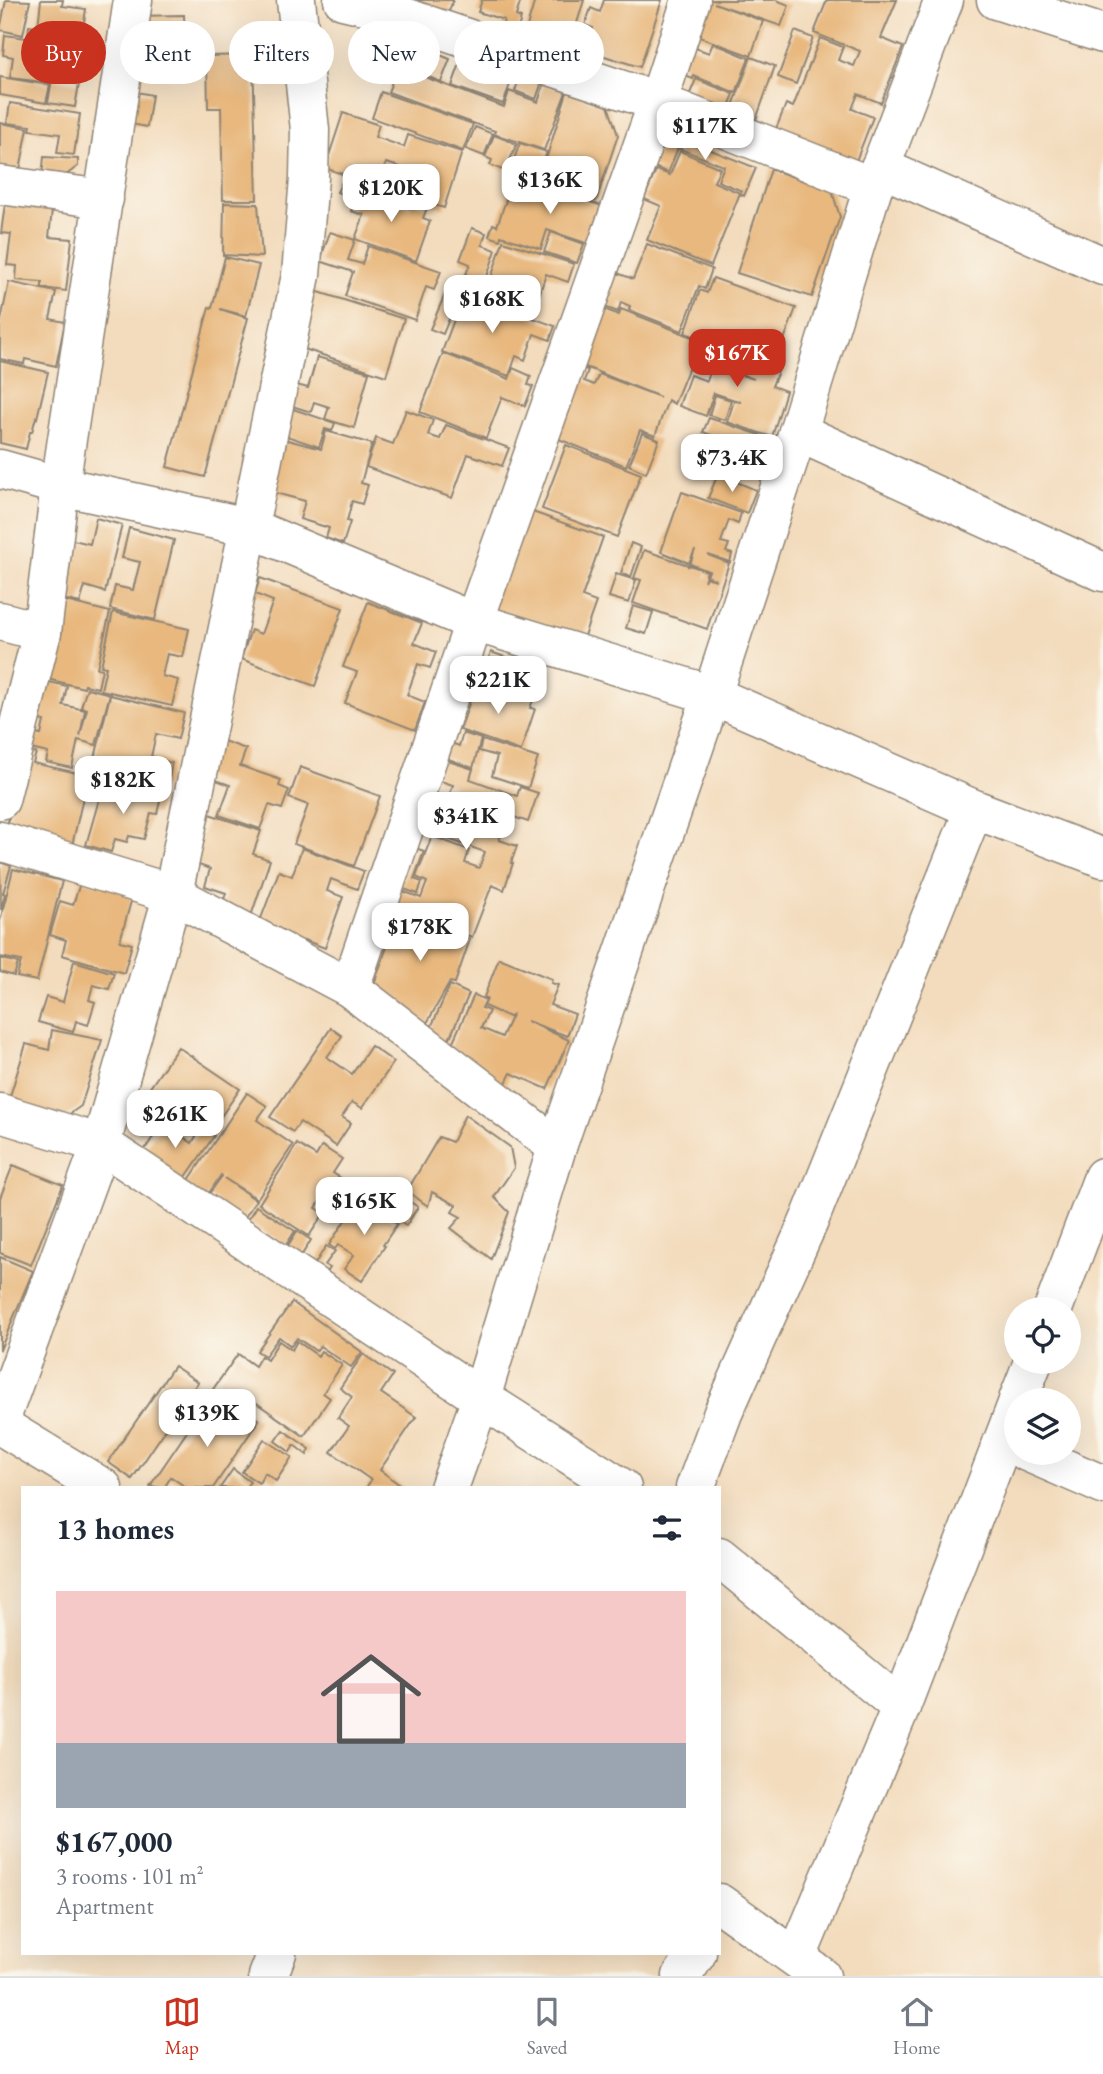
<!DOCTYPE html>
<html lang="en">
<head>
<meta charset="utf-8">
<style>
  :root { --surface:#fff; --page:#f2f2f3; --text:#1f2937; --muted:#747a83; --line:#e0e1e3; --accent:#c8321e }
  body { margin:0; font-family:"EB Garamond",serif; background:var(--page); color:var(--text); height:100vh; display:flex; flex-direction:column; font-size:26px; white-space:nowrap }
  * { box-sizing:border-box; margin:0 }
  p { font-size:23px; color:var(--muted) }
  .icon { flex:none; width:38px; height:38px; fill:none; stroke:currentColor; stroke-width:2; stroke-linecap:round; stroke-linejoin:round }
  .map { position:relative; flex:1; overflow:hidden }
  .panel { position:absolute; left:21px; top:1486px; width:700px; height:469px; display:flex; flex-direction:column; background:var(--surface); border-radius:0px; box-shadow:0 7px 28px #0002 }
  .panel>* { flex:none }
  .guide { position:absolute; left:21px; top:21px; width:700px; height:63px; display:flex; gap:14px }
  .controls { position:absolute; left:1004px; top:1297px; display:grid; gap:14px }
  .controls a { display:grid; place-items:center; width:77px; height:77px; border-radius:50%; background:var(--surface); box-shadow:0 7px 28px #0002; font-size:35px }
  .price { position:absolute; translate:-50% -60px; padding:0 16px; border-radius:14px; background:#fff; color:#222; font-size:23px; line-height:46px; filter:drop-shadow(0 2px 4px #0008) }
  .price::after { content:''; position:absolute; left:50%; top:42px; width:21px; height:16px; margin-left:-10px; background:inherit; clip-path:polygon(0 0,100% 0,50% 100%) }
  .price.current { background:var(--accent); color:#fff }
  ul { padding:0; list-style:none }
  li { display:grid; align-content:center; gap:14px; height:371px; padding:0 35px }
  li span { display:grid; place-items:center; height:217px; border-radius:0px; color:#555 }
  li>.icon { margin-inline-start:auto }
  span .icon { width:126px; height:126px; fill:#fffc; stroke-width:1 }
  li b { font-size:30px }
  h2 { display:flex; justify-content:space-between; align-items:center; height:84px; padding:0 35px; font-size:30px }
  .chip { padding:0 24px; border-radius:32px; background:var(--surface); box-shadow:0 7px 28px #0002; font-size:24px; line-height:63px }
  .chip.current { background:var(--accent); color:#fff }
  .tabs { display:flex; justify-content:space-around; align-items:center; height:98px; border-top:2px solid var(--line); background:var(--surface); font-size:19px; color:var(--muted) }
  .tabs a { display:grid; justify-items:center; gap:4px }
  .tabs .current { color:var(--accent) }
  .map>svg:first-child { display:block }
  .building { fill:#e8b87e }
  .lines { fill:none; stroke-linecap:round; stroke-linejoin:round }
  .street-casing { stroke:#8f8474; stroke-width:41 }
  .secondary-casing { stroke:#8f8474; stroke-width:41 }
  .street { stroke:#fff; stroke-width:38 }
  .secondary { stroke:#fff; stroke-width:38 }
</style>
</head>
<body>
<div class="map">
<svg width="1103" height="1976" viewBox="0 0 1103 1976">
  <rect width="100%" height="100%" fill="#fbf7ec"/>
  <filter id="ink" filterUnits="userSpaceOnUse"><feTurbulence type="fractalNoise" baseFrequency=".0143" numOctaves="2"/><feDisplacementMap in="SourceGraphic" scale="14" xChannelSelector="R" yChannelSelector="G"/><feConvolveMatrix kernelMatrix="1 2 1 2 8 2 1 2 1" color-interpolation-filters="sRGB"/></filter>
  <filter id="wash" filterUnits="userSpaceOnUse"><feTurbulence type="fractalNoise" baseFrequency=".00686" numOctaves="4" result="noise"/><feDisplacementMap in="SourceGraphic" scale="28" xChannelSelector="R" yChannelSelector="G"/><feGaussianBlur stdDeviation="1.57" result="paint"/><feColorMatrix in="noise" values="0 0 0 0 0 0 0 0 0 0 0 0 0 0 0 0 0 1.4 0 .05"/><feComposite in="paint" operator="in"/></filter>
  <g filter="url(#wash)">
    <rect width="100%" height="100%" fill="#f3dcbd"/>
    <g id="blocks">
      <g class="building">
        <path d="M6,0L30,1L23,35L0,30Z"/>
        <path d="M41,0H63L62,6L86,9L81,43L28,35L29,26L38,27Z"/>
        <path d="M412,0H453L447,17Z"/>
        <path d="M482,0H521L516,16L521,18L515,39L500,34L504,20L478,12Z"/>
        <path d="M535,0H584L568,53L523,40Z"/>
        <path d="M604,0H662L640,67L585,50L593,28L585,25L591,8L600,12Z"/>
        <path d="M695,0H776L789,5L781,26L714,3L763,21L751,56L694,35Z"/>
        <path d="M827,0H897L881,38L903,47L881,103L858,94L852,109L873,117L854,166L774,134L786,104L793,107L820,38L843,47L838,60L854,66L860,51L814,33Z"/>
        <path d="M184,15L185,47L140,49L138,16Z"/>
        <path d="M795,31L813,38L796,84L778,77Z"/>
        <path d="M5,35L83,46L80,71L59,67L57,79L51,78V83L10,78L13,57L3,55Z"/>
        <path d="M406,41L450,59L441,82L397,64Z"/>
        <path d="M682,43L709,53L713,43L749,58L736,93L694,76L693,79L685,76Z"/>
        <path d="M253,55L257,200H223L221,108H208L207,56Z"/>
        <path d="M751,57L775,66L752,131L727,122Z"/>
        <path d="M462,58L513,76L503,104L452,86Z"/>
        <path d="M398,67L504,107L509,91L538,102L544,84L566,92L544,150L494,134L495,131L388,92Z"/>
        <path d="M521,74L542,82L536,99L515,91Z"/>
        <path d="M0,77L50,85L46,103L0,95Z"/>
        <path d="M52,79L79,84L75,107L48,103Z"/>
        <path d="M696,79L734,94L727,111L689,96Z"/>
        <path d="M137,92L152,95L147,127L131,124Z"/>
        <path d="M381,92L473,124L463,151L372,118Z"/>
        <path d="M567,92L608,106L618,135L596,201L539,182Z"/>
        <path d="M10,103L80,114L74,155L57,153L60,134L30,130L31,126L7,123Z"/>
        <path d="M343,113L379,125L375,137L404,147L408,135L462,152L444,208L392,192L400,167L386,163L378,186L325,168Z"/>
        <path d="M0,123L28,128L19,175L0,172Z"/>
        <path d="M475,127L493,134L484,156L466,149Z"/>
        <path d="M666,132L756,168L744,196L740,194L742,191L718,181L724,166L678,148L668,173L652,166Z"/>
        <path d="M494,135L517,144L505,171L490,165L492,160L485,157Z"/>
        <path d="M520,143L547,152L536,182L509,173Z"/>
        <path d="M680,151L720,168L714,182L740,193L711,266L647,240L661,206L644,199L656,170L670,175Z"/>
        <path d="M44,157L78,159V166L61,179L42,176Z"/>
        <path d="M771,169L832,191L840,217L812,297L737,273Z"/>
        <path d="M345,176L358,182L351,198L337,192Z"/>
        <path d="M514,177L614,210L601,248L547,230L541,249L501,236L500,240L489,236L493,224L497,226Z"/>
        <path d="M379,187L390,192L387,200L410,208L412,202L427,208L423,218L430,221L416,261L355,239L364,215L351,211L359,190L376,196Z"/>
        <path d="M224,203L258,204L262,257L223,255Z"/>
        <path d="M5,204L52,210L49,237L72,239L66,291L42,288V282L16,280L17,266L7,265L11,234L1,233Z"/>
        <path d="M472,228L486,233L482,245L496,250L482,291L462,284L470,264L460,260Z"/>
        <path d="M330,232L355,240L348,260L362,264L368,246L441,271L434,290L426,287L415,320L345,296L353,272L320,261Z"/>
        <path d="M551,232L584,244L577,263L544,252Z"/>
        <path d="M503,241L574,264L568,282L546,274L535,308L532,307L530,312L485,297Z"/>
        <path d="M647,244L712,269L705,289L699,286L682,331L629,310L630,306L621,302L618,312L599,305L612,271L633,279Z"/>
        <path d="M225,257L259,265L246,316L220,309L248,318L205,477L167,467L209,307L212,308Z"/>
        <path d="M713,278L796,308L774,366L702,339L703,333L701,339L685,333L700,290L707,293Z"/>
        <path d="M9,282L56,292L50,319L65,322L56,366L25,359L24,364L0,359V325Z"/>
        <path d="M448,287L460,292L443,334L430,329Z"/>
        <path d="M309,289L404,319L386,376L292,345Z"/>
        <path d="M464,293L555,326L550,340L534,334L525,360L516,356L509,376L442,352Z"/>
        <path d="M596,306L619,315L621,309L700,340L674,404L668,400L655,436L640,430L626,466L551,436L569,363L588,370L584,381L594,385L599,374L660,397L573,362Z"/>
        <path d="M701,340L779,369L772,386L786,391L772,437L727,422L734,401L741,402L714,393L706,416L679,406L690,375L707,381L712,366L754,379L695,358Z"/>
        <path d="M443,353L509,379L513,368L531,376L528,385L533,386L525,406L502,397L486,438L420,412Z"/>
        <path d="M317,357L369,372L354,428L325,419L329,407L314,402L311,412L283,403L289,383L308,388Z"/>
        <path d="M0,361L48,372L37,418L36,417L32,432H30L26,449L0,443Z"/>
        <path d="M715,395L731,400L725,420L709,415Z"/>
        <path d="M290,408L335,423L332,431L325,429L319,447L281,434Z"/>
        <path d="M406,410L433,420L428,435L440,439L446,425L509,448L502,466L468,454L452,498L366,467L376,438L393,444Z"/>
        <path d="M709,418L760,435L751,462L733,456L735,451L725,447L728,441L703,432Z"/>
        <path d="M326,431L372,444L361,483L368,485L362,504L352,501L347,521L350,522L343,544L326,538L329,528L300,519L305,501L268,491L284,439L321,449Z"/>
        <path d="M642,433L659,440L646,473L629,465Z"/>
        <path d="M707,435L725,441L723,449L733,452L724,476L696,465Z"/>
        <path d="M566,445L641,474L617,537L542,509Z"/>
        <path d="M718,474L756,490L747,513L708,498Z"/>
        <path d="M682,492L741,513L738,524L729,520L721,542L729,544L726,552L732,554L730,562L708,555L729,563L707,629L633,603L641,580L634,578L644,550L688,565V567L689,565L707,571L704,581L706,577L716,580L707,576L709,571L690,564L695,550L689,563L661,552Z"/>
        <path d="M524,509L603,537L582,597L596,602L581,644L487,611Z"/>
        <path d="M96,518L122,525L105,592L85,586L80,603L51,596L65,538L90,544Z"/>
        <path d="M129,528L174,540L155,620L110,609L115,586L133,590L140,562L122,558Z"/>
        <path d="M631,543L641,547L631,577L621,573Z"/>
        <path d="M616,574L636,580L629,603L609,597Z"/>
        <path d="M260,578L343,608L315,686L241,659L251,630L261,634L273,601L255,594Z"/>
        <path d="M53,598L110,612L97,668L102,669L98,688L85,685L84,688L35,676Z"/>
        <path d="M368,602L422,623L414,643L436,652L430,668L418,664L407,695L425,702L415,730L345,703L357,672L343,667Z"/>
        <path d="M633,606L653,612L646,634L626,628Z"/>
        <path d="M113,612L189,629L183,657L167,654L162,676L178,680L172,706L101,690L106,667L101,666Z"/>
        <path d="M491,652L542,670L533,697L482,678Z"/>
        <path d="M35,679L67,686L63,705L85,710L80,736L87,709L81,707L87,688L110,694L96,745L78,740L72,768L46,762L48,753L22,747L25,732L41,735L44,721L27,717Z"/>
        <path d="M477,681L533,700L530,708L535,709L521,751L460,730Z"/>
        <path d="M110,695L184,713L178,739L156,734L151,757L172,763L167,788L92,771Z"/>
        <path d="M463,733L481,739L473,768L432,753L438,738L459,746Z"/>
        <path d="M215,738L246,749L240,766L281,780L279,786L289,790L282,809L269,805L260,829L219,815L230,785L202,775Z"/>
        <path d="M482,740L538,758L528,788L492,776L497,756L479,751Z"/>
        <path d="M24,751L36,753L33,763L95,777L91,794L84,793L71,850L5,835Z"/>
        <path d="M442,759L473,769L470,779L517,796L520,787L538,793L528,822L508,815L499,840L517,846L511,863H513L504,890L492,885L472,937L387,906L394,888L421,898L427,882L416,877L432,836L469,850L465,863L479,868L485,852L442,837L447,823L440,821L453,785L435,779Z"/>
        <path d="M300,767L380,796L354,866L294,844L308,805L289,798Z"/>
        <path d="M124,781L162,792L157,814L151,813L144,839L129,836L127,842L115,839L111,852L86,845L100,796L118,801Z"/>
        <path d="M209,814L261,831L253,854L270,860L250,919L221,909L226,893L205,886L210,869L193,863Z"/>
        <path d="M302,848L364,871L357,889L331,879L327,891L343,897L325,948L304,940V942L257,929L279,871L292,876Z"/>
        <path d="M415,848L424,851L414,879L422,882L418,894L401,888Z"/>
        <path d="M0,862L11,866L3,893L5,894L1,910Z"/>
        <path d="M13,869L62,881L37,981L17,977L21,961L0,957V921Z"/>
        <path d="M81,880L133,894L120,941L132,944L124,973L62,955L66,940L50,935L60,901L73,905Z"/>
        <path d="M391,909L470,939L455,983L450,982L427,1023L374,984L394,927L381,923Z"/>
        <path d="M0,958L18,963L14,976L0,972Z"/>
        <path d="M499,958L552,979L551,983L558,985L550,1005L575,1014L567,1036L527,1021L569,1040L547,1089L511,1073L505,1085L445,1059L474,995L486,1000L482,1008L489,1011L481,1028L502,1037L512,1015L509,1017L484,1006L487,999L484,997Z"/>
        <path d="M74,961L114,973L109,989L93,985L89,1000L95,1002L88,1025L76,1021L73,1032L38,1022L46,997L63,1002Z"/>
        <path d="M450,985L469,994L444,1051L424,1043Z"/>
        <path d="M331,1028L342,1036L327,1057L352,1074L371,1046L394,1062L362,1108L352,1102L342,1117L351,1123L336,1146L300,1122L293,1132L270,1117Z"/>
        <path d="M52,1030L102,1040L81,1106L57,1123L7,1106L26,1044L49,1050Z"/>
        <path d="M178,1047L240,1089L210,1132L201,1126L199,1129L147,1092Z"/>
        <path d="M247,1093L267,1106L257,1120L293,1145L257,1199L224,1178L256,1200L243,1220L208,1195L222,1176L221,1175L205,1199L185,1186Z"/>
        <path d="M168,1114L182,1123L175,1131L192,1143L201,1128L214,1136L181,1184L140,1157Z"/>
        <path d="M465,1115L510,1147L514,1168L494,1197L509,1212L491,1259L451,1228L461,1217L452,1212L456,1205L432,1192L428,1206L407,1191L439,1137L452,1142Z"/>
        <path d="M297,1144L316,1156L322,1146L342,1159L333,1173L348,1183L337,1201L325,1193L316,1208L324,1213L309,1236L259,1204Z"/>
        <path d="M13,1165L63,1185L31,1265L0,1253V1198Z"/>
        <path d="M378,1182L397,1192L392,1202L373,1192Z"/>
        <path d="M400,1195L418,1207L406,1226L395,1219L399,1213L391,1208Z"/>
        <path d="M361,1196L381,1209L379,1212L397,1224L383,1245L385,1246L362,1281L344,1269L354,1255L338,1245L335,1249L329,1245Z"/>
        <path d="M256,1206L295,1231L286,1245L247,1221Z"/>
        <path d="M297,1231L311,1240L298,1261L284,1252Z"/>
        <path d="M326,1246L335,1251L325,1265L330,1268L323,1278L311,1270Z"/>
        <path d="M0,1257L33,1271L0,1350Z"/>
        <path d="M292,1302L362,1352L351,1367L320,1346L316,1351L297,1338L291,1346L279,1337L265,1356L257,1351Z"/>
        <path d="M279,1341L292,1350L297,1341L318,1356L321,1351L342,1365L323,1393L330,1398L304,1436L245,1395L235,1408L211,1392L238,1354L255,1366L261,1356L267,1360Z"/>
        <path d="M363,1354L393,1375L381,1393L416,1417L380,1470L404,1488H366L371,1480L331,1452L349,1426L338,1418L352,1397L340,1388Z"/>
        <path d="M174,1366L198,1382L132,1479L108,1462Z"/>
        <path d="M219,1403L235,1414L240,1407L259,1420L213,1488H187L171,1477L164,1488L150,1486L201,1411L210,1416Z"/>
        <path d="M283,1430L310,1449L307,1455L294,1445L290,1452L275,1441Z"/>
        <path d="M264,1439L292,1457L276,1481L265,1473L259,1483L242,1472Z"/>
        <path d="M233,1469L250,1482L245,1488H220Z"/>
      </g>
    </g>
  </g>
  <g filter="url(#ink)">
    <use href="#blocks" fill-opacity="0" stroke="#8f8474" stroke-width="2"/>
    <g class="lines">
      <g class="street-casing">
        <g id="street">
          <path d="M343,0L377,8L658,102L873,187"/>
          <path d="M996,0L1103,34"/>
          <path d="M880,167L1103,266"/>
          <path d="M0,185L104,199"/>
          <path d="M798,432L1103,572"/>
          <path d="M0,469L60,486L248,527L474,622L712,695L974,809L1103,858"/>
          <path d="M0,621L42,632"/>
          <path d="M0,800L42,632L60,486L133,0"/>
          <path d="M0,841L173,894L350,988L557,1147"/>
          <path d="M350,988L474,622L658,102L691,0"/>
          <path d="M0,1113L101,1144L481,1398L622,1488"/>
          <path d="M1053,1309L1103,1177"/>
          <path d="M1018,1400L1033,1362"/>
          <path d="M0,1421L101,1144L173,894L301,275L309,178L310,130L296,0"/>
          <path d="M1027,1452L1103,1485"/>
          <path d="M449,1488L481,1398L557,1147L712,695L798,432L873,187L944,0"/>
          <path d="M695,1488L723,1413L809,1221L974,809"/>
          <path d="M719,1557L901,1707"/>
          <path d="M797,1957L901,1707L1017,1404"/>
          <path d="M268,1976L277,1953"/>
          <path d="M682,1976L697,1953"/>
        </g>
      </g>
      <g class="secondary-casing">
        <g id="secondary">
          <path d="M0,1425L103,1488"/>
          <path d="M719,1903L821,1976"/>
        </g>
      </g>
      <use href="#street" class="street"/>
      <use href="#secondary" class="secondary"/>
    </g>
  </g>
</svg>
<div class="controls">
<a><svg class="icon" aria-label="locate" viewBox="0 0 24 24"><circle cx="12" cy="12" r="6"/><path d="M12 2v4M12 18v4M2 12h4M18 12h4"/></svg></a>
<a><svg class="icon" aria-label="layers" viewBox="0 0 24 24"><path d="M12 4l9 5-9 5-9-5zM3 14l9 5 9-5"/></svg></a>
</div>
<b class="price" style="left:705px;top:162px">$117K</b>
<b class="price" style="left:550px;top:216px">$136K</b>
<b class="price" style="left:391px;top:224px">$120K</b>
<b class="price" style="left:492px;top:335px">$168K</b>
<b class="price current" style="left:737px;top:389px">$167K</b>
<b class="price" style="left:732px;top:494px">$73.4K</b>
<b class="price" style="left:498px;top:716px">$221K</b>
<b class="price" style="left:123px;top:816px">$182K</b>
<b class="price" style="left:466px;top:852px">$341K</b>
<b class="price" style="left:420px;top:963px">$178K</b>
<b class="price" style="left:175px;top:1150px">$261K</b>
<b class="price" style="left:364px;top:1237px">$165K</b>
<b class="price" style="left:207px;top:1449px">$139K</b>
<div class="guide">
<a class="chip current">Buy</a>
<a class="chip">Rent</a>
<a class="chip">Filters</a>
<a class="chip">New</a>
<a class="chip">Apartment</a>
</div>
<section class="panel">
<h2>13 homes<svg class="icon" aria-label="filters" viewBox="0 0 24 24"><path d="M4 7h16M4 17h16"/><circle cx="9" cy="7" r="2"/><circle cx="15" cy="17" r="2"/></svg></h2>
<ul>
<li><span style="background:linear-gradient(#f6c9c9 70%,#9aa5b1 0)"><svg class="icon" aria-label="home" viewBox="0 0 24 24"><path d="M3 11l9-7 9 7M6 9v11h12V9"/></svg></span><div><b>$167,000</b><p>3 rooms · 101 m²</p><p>Apartment</p></div></li>
</ul>
</section>
</div>
<nav class="tabs">
<a class="current"><svg class="icon" aria-label="map" viewBox="0 0 24 24"><path d="M3 6l6-2 6 2 6-2v14l-6 2-6-2-6 2zM9 4v14M15 6v14"/></svg>Map</a>
<a><svg class="icon" aria-label="saved" viewBox="0 0 24 24"><path d="M7 4h10v16l-5-4-5 4z"/></svg>Saved</a>
<a><svg class="icon" aria-label="home" viewBox="0 0 24 24"><path d="M3 11l9-7 9 7M6 9v11h12V9"/></svg>Home</a>
</nav>
</body>
</html>
